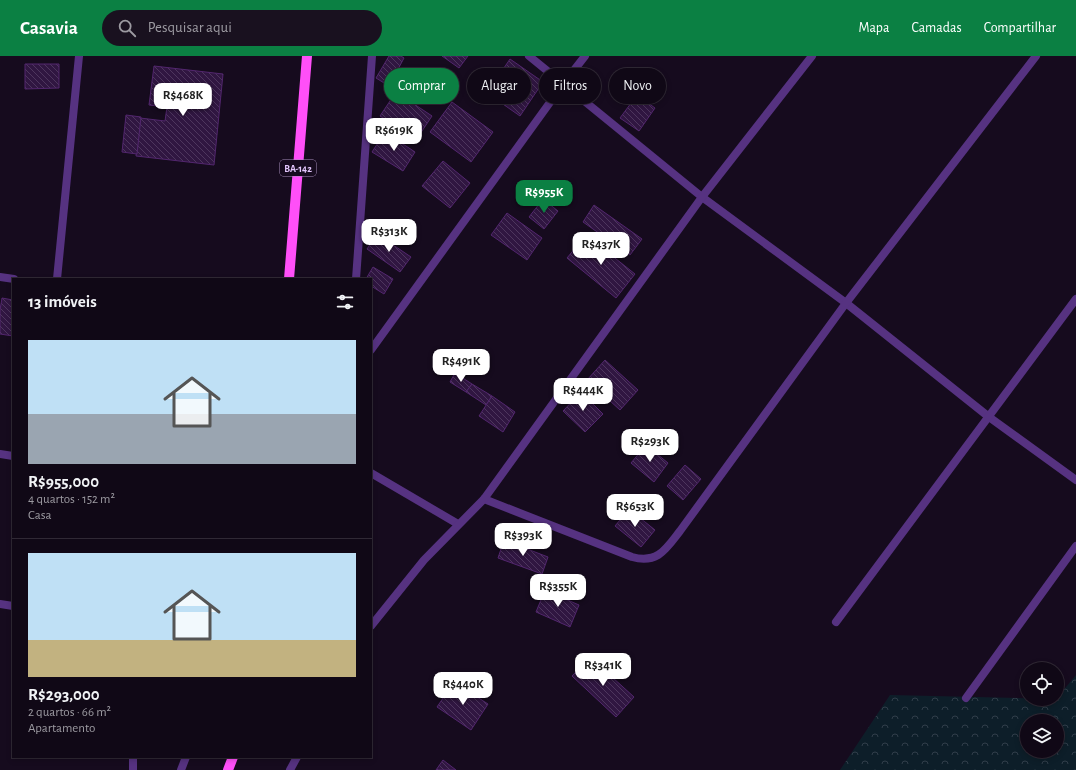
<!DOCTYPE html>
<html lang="pt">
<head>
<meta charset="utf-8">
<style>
  :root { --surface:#100816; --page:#19111f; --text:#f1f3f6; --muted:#9c9aa1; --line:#302935; --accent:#0b8043 }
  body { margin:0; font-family:"Alegreya Sans",sans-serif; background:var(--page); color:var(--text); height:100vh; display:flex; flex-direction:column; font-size:15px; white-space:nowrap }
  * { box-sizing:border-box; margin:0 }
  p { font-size:13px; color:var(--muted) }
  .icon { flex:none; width:22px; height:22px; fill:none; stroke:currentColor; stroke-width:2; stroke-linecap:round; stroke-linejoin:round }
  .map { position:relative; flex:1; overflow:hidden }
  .details { position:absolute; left:12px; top:222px; width:360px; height:480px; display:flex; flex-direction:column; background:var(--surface); border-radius:0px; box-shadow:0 2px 6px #0003,0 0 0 1px var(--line) }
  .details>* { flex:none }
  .banner { position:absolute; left:384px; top:12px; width:380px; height:36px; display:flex; gap:8px }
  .fabs { position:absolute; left:1020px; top:606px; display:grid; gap:8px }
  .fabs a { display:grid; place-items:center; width:44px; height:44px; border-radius:50%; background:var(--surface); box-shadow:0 2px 6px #0003,0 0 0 1px var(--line); font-size:20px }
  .price { position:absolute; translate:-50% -34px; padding:0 9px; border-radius:8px; background:#fff; color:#222; font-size:13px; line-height:26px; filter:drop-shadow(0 1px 2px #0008) }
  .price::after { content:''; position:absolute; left:50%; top:24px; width:12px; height:9px; margin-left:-6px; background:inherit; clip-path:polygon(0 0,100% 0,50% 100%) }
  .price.selected { background:var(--accent); color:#fff }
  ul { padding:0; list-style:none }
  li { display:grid; align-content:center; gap:8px; height:212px; padding:0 16px }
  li+li { border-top:1px solid var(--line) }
  li span { display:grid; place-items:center; height:124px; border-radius:0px; color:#555 }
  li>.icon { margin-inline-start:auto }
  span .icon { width:72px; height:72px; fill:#fffc; stroke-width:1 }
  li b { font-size:17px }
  h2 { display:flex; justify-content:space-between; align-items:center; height:48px; padding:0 16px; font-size:17px }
  .chip { padding:0 14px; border-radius:18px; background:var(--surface); box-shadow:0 2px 6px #0003,0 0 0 1px var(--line); font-size:14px; line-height:36px }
  .chip.selected { background:var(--accent); color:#fff }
  header { display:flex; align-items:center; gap:24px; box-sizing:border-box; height:56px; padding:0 20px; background:var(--accent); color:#fff }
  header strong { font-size:19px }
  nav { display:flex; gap:22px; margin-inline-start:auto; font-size:14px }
  .search { width:280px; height:36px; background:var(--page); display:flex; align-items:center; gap:10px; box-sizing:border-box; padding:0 14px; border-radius:22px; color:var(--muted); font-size:15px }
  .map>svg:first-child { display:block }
  .forest { fill:url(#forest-crowns); fill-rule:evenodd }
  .building { fill:url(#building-back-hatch); stroke:#52266e }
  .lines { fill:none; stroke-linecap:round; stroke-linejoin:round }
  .street { stroke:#563281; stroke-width:8 }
  .primary { stroke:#ff4ff8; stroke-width:10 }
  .labels { text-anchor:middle; stroke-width:3; stroke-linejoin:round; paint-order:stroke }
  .shield { fill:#160b1e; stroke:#a78fbc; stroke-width:1 }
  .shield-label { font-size:10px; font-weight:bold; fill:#e5c8ff }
</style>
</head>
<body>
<header>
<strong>Casavia</strong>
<div class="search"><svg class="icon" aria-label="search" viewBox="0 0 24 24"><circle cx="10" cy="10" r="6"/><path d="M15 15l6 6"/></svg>Pesquisar aqui</div>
<nav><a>Mapa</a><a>Camadas</a><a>Compartilhar</a></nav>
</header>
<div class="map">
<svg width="1076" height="714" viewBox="0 0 1076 714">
  <defs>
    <pattern id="forest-crowns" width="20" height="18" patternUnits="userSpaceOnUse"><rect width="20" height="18" fill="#0d1e29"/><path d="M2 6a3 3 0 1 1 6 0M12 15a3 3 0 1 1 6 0" fill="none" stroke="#303d49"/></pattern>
    <pattern id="building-back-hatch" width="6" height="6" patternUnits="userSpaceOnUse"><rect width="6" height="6" fill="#301641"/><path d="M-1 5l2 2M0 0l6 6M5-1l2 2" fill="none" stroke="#4e365e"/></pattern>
  </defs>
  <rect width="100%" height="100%" fill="#160b1e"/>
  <path class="forest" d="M1076,619V714H840L890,639L1056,643ZM1027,665H1057V695H1027Z"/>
  <g class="building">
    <path d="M389,0H401L404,2L389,30L376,22Z"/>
    <path d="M442,0H468L459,12Z"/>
    <path d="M510,3L543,26L520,60L487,37Z"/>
    <path d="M25,8H59V32L25,33Z"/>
    <path d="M154,10L223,18L214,109L136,100L140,62L165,65L167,51L149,49Z"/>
    <path d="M396,36L432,60L416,84L380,60Z"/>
    <path d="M637,39L655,52L639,75L620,62Z"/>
    <path d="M452,46L493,76L471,106L430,76Z"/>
    <path d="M126,59L141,61L137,98L122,96Z"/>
    <path d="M385,76L415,96L403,115L372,96Z"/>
    <path d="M443,105L470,127L450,152L422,130Z"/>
    <path d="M543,143L558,155L544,173L529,161Z"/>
    <path d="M594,149L642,183L630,199L583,166Z"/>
    <path d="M507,157L542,182L527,204L491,179Z"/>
    <path d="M377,178L411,201L400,216L367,193Z"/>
    <path d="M586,179L635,218L616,242L567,202Z"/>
    <path d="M373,211L393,223L384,238L371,230V223H366Z"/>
    <path d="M2,242L13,244V280L0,278V254Z"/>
    <path d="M605,304L638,334L620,354L587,324Z"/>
    <path d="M455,317L472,328L466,336L450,326Z"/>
    <path d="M472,328L492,340L486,349L466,336Z"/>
    <path d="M581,336L603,358L585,376L563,355Z"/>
    <path d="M492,340L515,356L503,376L479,360Z"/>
    <path d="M646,389L668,407L654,426L631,407Z"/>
    <path d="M685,409L701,423L683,444L667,430Z"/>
    <path d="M629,453L655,474L641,491L615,470Z"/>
    <path d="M504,484L548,501L542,518L498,502Z"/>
    <path d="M545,534L579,549L570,571L536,556Z"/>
    <path d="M590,601L634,641L616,661L572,620Z"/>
    <path d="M454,626L488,648L471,674L437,651Z"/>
    <path d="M443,704L456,714H436Z"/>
  </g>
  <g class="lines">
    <g class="street">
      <path d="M529,0L702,141L846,247L989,361L1076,424"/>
      <path d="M0,221L14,223"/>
      <path d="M57,223L79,0"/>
      <path d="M356,223L372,0"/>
      <path d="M371,294L564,27L585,0"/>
      <path d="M0,398L13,400"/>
      <path d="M371,417L458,468"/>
      <path d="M484,443L632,501C658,508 666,493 680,475L846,247L1036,0"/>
      <path d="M0,548L13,550"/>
      <path d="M836,566L1076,243"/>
      <path d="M371,570L424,504L484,443L702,141L812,0"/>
      <path d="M966,642L1076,490"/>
      <path d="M133,701V714"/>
      <path d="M181,714L186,701"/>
      <path d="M290,714L297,701"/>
    </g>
    <g class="primary">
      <path d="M289,223L307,0"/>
      <path d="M228,714L233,701"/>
    </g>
  </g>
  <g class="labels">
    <rect class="shield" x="280" y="104" width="36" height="16" rx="3"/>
    <g class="shield-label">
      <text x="298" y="116">BA-142</text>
    </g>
  </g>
</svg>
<div class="fabs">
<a><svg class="icon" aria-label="locate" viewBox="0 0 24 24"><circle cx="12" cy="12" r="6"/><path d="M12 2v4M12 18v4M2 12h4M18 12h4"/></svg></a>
<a><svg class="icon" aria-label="layers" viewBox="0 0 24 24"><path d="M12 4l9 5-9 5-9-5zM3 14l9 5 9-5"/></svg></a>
</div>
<b class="price" style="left:183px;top:61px">R$468K</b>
<b class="price" style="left:394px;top:96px">R$619K</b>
<b class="price selected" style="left:544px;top:158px">R$955K</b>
<b class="price" style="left:389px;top:197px">R$313K</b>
<b class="price" style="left:601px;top:210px">R$437K</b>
<b class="price" style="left:461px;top:327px">R$491K</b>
<b class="price" style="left:583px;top:356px">R$444K</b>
<b class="price" style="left:650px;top:407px">R$293K</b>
<b class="price" style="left:635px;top:472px">R$653K</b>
<b class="price" style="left:523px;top:501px">R$393K</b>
<b class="price" style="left:558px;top:552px">R$355K</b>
<b class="price" style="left:603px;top:631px">R$341K</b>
<b class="price" style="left:463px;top:650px">R$440K</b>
<div class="banner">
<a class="chip selected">Comprar</a>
<a class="chip">Alugar</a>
<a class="chip">Filtros</a>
<a class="chip">Novo</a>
</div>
<section class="details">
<h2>13 imóveis<svg class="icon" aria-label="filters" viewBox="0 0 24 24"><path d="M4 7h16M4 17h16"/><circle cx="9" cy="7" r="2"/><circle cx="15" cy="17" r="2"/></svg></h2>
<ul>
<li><span style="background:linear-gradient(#bfe0f5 60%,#9aa5b1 0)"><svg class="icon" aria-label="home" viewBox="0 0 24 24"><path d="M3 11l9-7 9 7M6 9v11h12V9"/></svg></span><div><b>R$955,000</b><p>4 quartos · 152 m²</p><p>Casa</p></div></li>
<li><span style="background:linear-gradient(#bfe0f5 70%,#c2b280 0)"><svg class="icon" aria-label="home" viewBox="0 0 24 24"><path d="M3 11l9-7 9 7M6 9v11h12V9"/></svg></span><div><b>R$293,000</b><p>2 quartos · 66 m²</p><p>Apartamento</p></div></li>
</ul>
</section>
</div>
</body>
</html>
